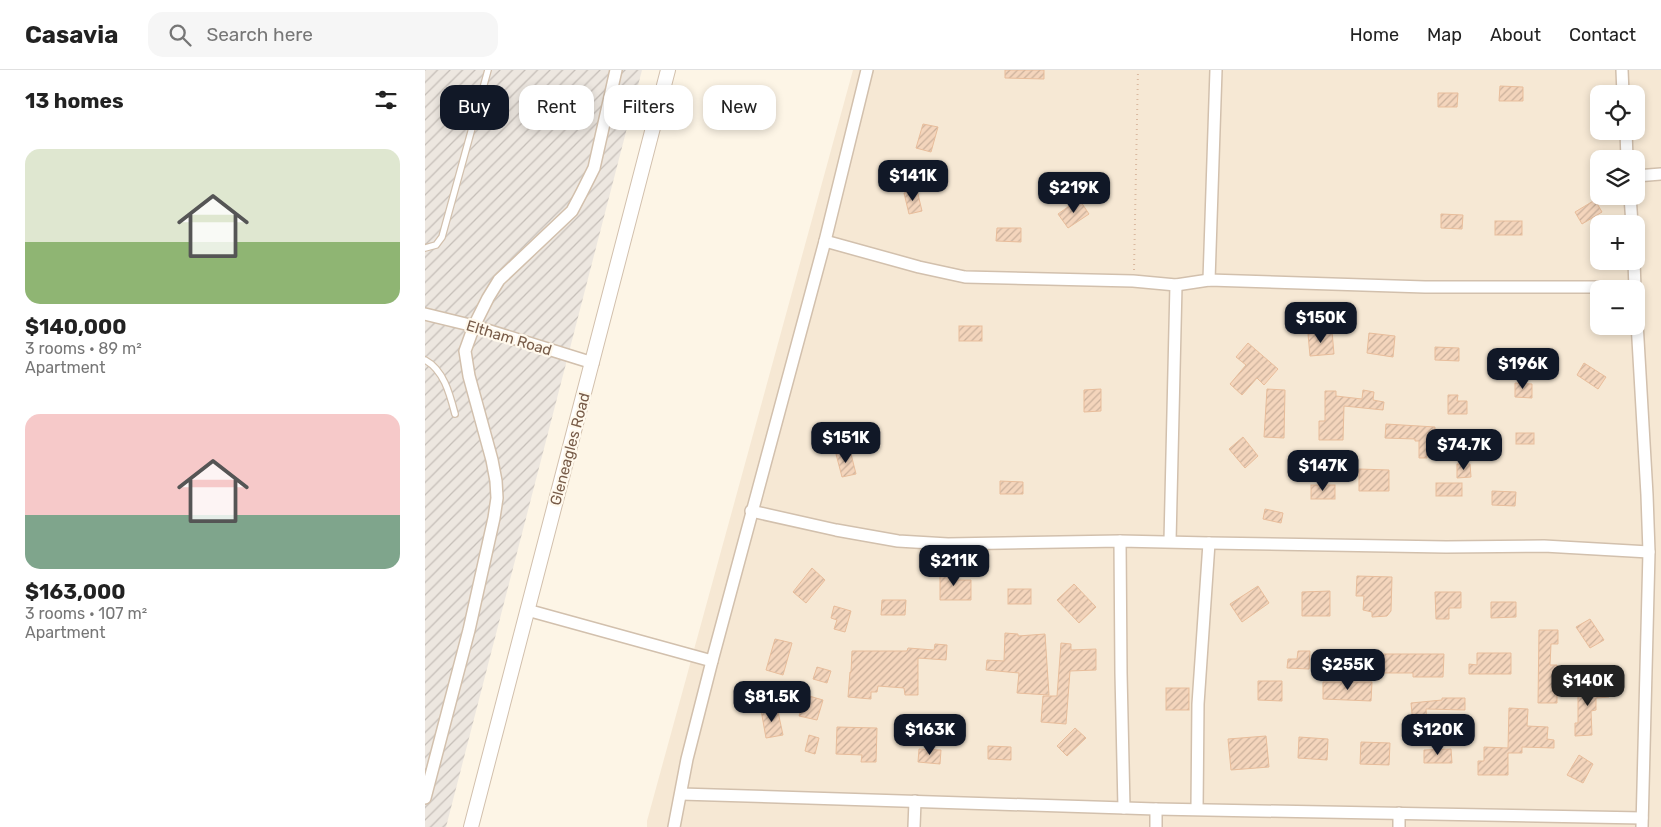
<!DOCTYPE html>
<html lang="en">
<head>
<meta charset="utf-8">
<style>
  :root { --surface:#fff; --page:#f6f6f6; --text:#222; --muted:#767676; --line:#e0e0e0; --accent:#111827 }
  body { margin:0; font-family:Rubik,sans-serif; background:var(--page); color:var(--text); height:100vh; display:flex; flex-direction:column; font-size:19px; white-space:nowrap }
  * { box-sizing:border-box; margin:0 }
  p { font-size:16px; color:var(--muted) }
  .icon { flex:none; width:28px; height:28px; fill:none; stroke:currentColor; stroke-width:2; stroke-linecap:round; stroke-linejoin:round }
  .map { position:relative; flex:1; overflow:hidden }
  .drawer { display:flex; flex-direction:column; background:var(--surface); width:425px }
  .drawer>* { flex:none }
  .hud { position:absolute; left:15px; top:15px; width:475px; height:45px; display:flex; gap:10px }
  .tools { position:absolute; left:1165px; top:15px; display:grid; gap:10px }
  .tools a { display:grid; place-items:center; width:55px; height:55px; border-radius:10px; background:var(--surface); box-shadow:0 2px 8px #0003; font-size:25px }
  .price { position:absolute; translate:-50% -42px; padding:0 11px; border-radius:10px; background:var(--accent); color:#fff; font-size:16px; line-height:32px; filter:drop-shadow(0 1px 2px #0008) }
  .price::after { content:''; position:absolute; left:50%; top:30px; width:15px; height:11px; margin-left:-8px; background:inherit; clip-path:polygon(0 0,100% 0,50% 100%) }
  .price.selected { background:#222; color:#fff }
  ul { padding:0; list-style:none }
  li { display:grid; align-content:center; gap:10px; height:265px; padding:0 25px }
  li span { display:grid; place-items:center; height:155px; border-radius:15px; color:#555 }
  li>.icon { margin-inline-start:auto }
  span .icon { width:90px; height:90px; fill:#fffc; stroke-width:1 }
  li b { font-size:21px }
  h2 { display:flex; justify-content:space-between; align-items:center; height:60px; padding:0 25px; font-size:21px }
  .chip { padding:0 18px; border-radius:15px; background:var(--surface); box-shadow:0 2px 8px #0003; font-size:18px; line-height:45px }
  .chip.selected { background:var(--accent); color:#fff }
  header { display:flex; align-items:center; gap:30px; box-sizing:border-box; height:70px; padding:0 25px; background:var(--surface); border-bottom:1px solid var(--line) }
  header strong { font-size:24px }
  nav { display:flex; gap:28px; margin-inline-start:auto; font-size:18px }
  .search { width:350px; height:45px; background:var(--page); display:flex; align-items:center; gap:12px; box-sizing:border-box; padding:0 18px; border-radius:15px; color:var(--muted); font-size:19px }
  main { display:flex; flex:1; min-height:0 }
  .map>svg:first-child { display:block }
  .residential { fill:#f6e8d4; fill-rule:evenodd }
  .industrial { fill:url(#industrial-furrows) }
  .building { fill:url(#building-hatch); stroke:#e8bd9b }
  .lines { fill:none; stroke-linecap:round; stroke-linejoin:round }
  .service-casing { stroke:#d2c0ad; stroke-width:8 }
  .minor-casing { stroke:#d2c0ad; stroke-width:14 }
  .tertiary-casing { stroke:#d2c0ad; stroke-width:16 }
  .path { stroke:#dab99f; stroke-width:2; stroke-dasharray:1 4; stroke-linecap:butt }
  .service { stroke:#fff; stroke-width:5.5 }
  .minor { stroke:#fff; stroke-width:11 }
  .tertiary { stroke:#fff; stroke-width:14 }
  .labels { text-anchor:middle; stroke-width:4.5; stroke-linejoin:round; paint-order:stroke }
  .street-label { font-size:15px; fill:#785c49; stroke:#fff9ed }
</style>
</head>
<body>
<header>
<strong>Casavia</strong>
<div class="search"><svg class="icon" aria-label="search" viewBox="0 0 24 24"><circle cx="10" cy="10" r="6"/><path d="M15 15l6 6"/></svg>Search here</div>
<nav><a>Home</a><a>Map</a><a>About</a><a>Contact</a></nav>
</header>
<main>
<section class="drawer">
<h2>13 homes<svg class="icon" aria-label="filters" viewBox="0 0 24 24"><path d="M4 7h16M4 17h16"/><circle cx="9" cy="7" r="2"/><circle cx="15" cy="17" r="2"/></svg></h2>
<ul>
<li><span style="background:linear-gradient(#dfe7d0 60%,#8fb573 0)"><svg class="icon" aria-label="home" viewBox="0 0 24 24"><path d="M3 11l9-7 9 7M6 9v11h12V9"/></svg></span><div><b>$140,000</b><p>3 rooms · 89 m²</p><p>Apartment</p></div></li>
<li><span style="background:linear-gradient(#f6c9c9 65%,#7fa58c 0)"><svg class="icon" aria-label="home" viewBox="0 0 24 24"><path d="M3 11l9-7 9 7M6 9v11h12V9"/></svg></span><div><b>$163,000</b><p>3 rooms · 107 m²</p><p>Apartment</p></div></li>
</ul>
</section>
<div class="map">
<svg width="1236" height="757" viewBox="0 0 1236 757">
  <defs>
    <pattern id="industrial-furrows" width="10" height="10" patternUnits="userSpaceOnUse" patternTransform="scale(1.25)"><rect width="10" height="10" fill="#ede7e0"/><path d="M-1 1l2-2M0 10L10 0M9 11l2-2" fill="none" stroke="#c5beb8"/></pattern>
    <pattern id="building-hatch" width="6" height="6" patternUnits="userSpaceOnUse" patternTransform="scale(1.25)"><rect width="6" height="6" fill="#f4d5bc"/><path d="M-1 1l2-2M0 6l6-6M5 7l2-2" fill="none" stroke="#cab09b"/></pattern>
  </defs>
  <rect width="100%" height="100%" fill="#fdf5e6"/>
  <path class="residential" d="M428,0H1236V757H222V751ZM1174,24H1211V61H1174ZM1174,89H1211V126H1174ZM1174,154H1211V191H1174ZM1174,219H1211V256H1174Z"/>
  <path class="industrial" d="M0,0H217L21,757H0Z"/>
  <g class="building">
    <path d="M580,0H619V9L580,8Z"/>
    <path d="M1075,16L1098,17V31H1074Z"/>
    <path d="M1013,23H1033L1032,37H1013Z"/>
    <path d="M498,54L513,57L506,82L491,78Z"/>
    <path d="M492,120L497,141L484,144L479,123Z"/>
    <path d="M654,129L664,144L643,158L633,144Z"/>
    <path d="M1170,130L1177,142L1157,154L1150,142Z"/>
    <path d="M1016,144L1038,145L1037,159L1016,158Z"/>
    <rect x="1070" y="151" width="27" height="14"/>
    <path d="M572,158H596V172L571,171Z"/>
    <rect x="534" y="256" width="23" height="15"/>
    <path d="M907,261L909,284L885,286L883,264Z"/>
    <path d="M944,263L970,266L968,287L942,283Z"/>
    <path d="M823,273L853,299L839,315L832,308L817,325L805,314L821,295L811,287Z"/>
    <path d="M1010,277L1034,278V291L1010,290Z"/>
    <path d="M1159,293L1181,307L1173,319L1152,305Z"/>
    <path d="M1090,313L1107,314V328L1090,327Z"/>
    <path d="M676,319V341L659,342V320Z"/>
    <path d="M842,319L860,320L859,368L839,367Z"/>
    <path d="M938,320L949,322L948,330L959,332L958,340L919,336L918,370H894V351H900V321H911V326L937,329Z"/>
    <path d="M1023,325H1033L1032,331H1042V344H1023Z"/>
    <path d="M961,354L1010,357L1009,372L1002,371V388H994V371H990V369L960,368Z"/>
    <rect x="1091" y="363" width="18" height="11"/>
    <path d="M818,367L833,386L820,398L804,379Z"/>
    <path d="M425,380L431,404L417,407L411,384Z"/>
    <path d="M1032,394H1045L1046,407L1032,408Z"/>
    <path d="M934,399L964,400V421H934Z"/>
    <path d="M575,411L598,412V424H575Z"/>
    <rect x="1011" y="413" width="26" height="13"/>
    <rect x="886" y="415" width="24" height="14"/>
    <path d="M1067,421L1091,422L1090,436L1067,435Z"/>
    <path d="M840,439L858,443L856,453L838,449Z"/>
    <path d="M387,498L400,510L381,533L368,522Z"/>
    <path d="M515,501H533V510H546V530H515Z"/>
    <path d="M932,506L967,507L966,541L962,546L947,547V542L938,540L939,526H931Z"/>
    <path d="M649,514L671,537L654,553L632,530Z"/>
    <path d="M833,516L844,533L817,552L805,534Z"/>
    <rect x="583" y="519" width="23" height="15"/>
    <path d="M905,521V546H877V522Z"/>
    <path d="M1010,522H1036V538H1024V549H1011Z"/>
    <path d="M457,530H481L480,545H456Z"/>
    <path d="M1066,532H1091V547L1066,548Z"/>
    <path d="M409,536L426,541L420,562L409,559L412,550L406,548Z"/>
    <path d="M1165,549L1179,570L1165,578L1151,557Z"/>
    <path d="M1114,560H1133V574H1126L1125,595H1132V633H1113Z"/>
    <path d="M580,563L593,564V566L620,564L624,625L592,623L594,603L561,600L562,590L579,591Z"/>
    <path d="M350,569L367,573L358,605L341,600Z"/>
    <path d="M636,573L646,574V580L671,579V600L645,601L641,654L616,652L618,626H632Z"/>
    <path d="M510,574L522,575L521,590L493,588V625H480L479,618L453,616L452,622H446V629L423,627L425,602H426L427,581H482L483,578L509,580Z"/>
    <path d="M873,581H885L884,599L862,598L863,589H872Z"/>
    <path d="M1052,583H1086V604H1044V594L1052,595Z"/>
    <path d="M948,584H1019L1018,607H988V603H948Z"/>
    <path d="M392,597L406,601L402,613L388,609Z"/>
    <path d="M833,611H857V631L833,630Z"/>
    <path d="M898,612H947L946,631L898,629Z"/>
    <path d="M1153,616L1184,617V627L1171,628V640L1166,641L1167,665L1150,666V653H1153Z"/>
    <rect x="741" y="618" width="23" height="22"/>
    <path d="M384,626L398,630L392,650L374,646L377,635L382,636Z"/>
    <path d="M1017,628H1040V640L1001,639L1002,653L988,654L986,633L1017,630Z"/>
    <path d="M352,637L358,665L341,668L336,640Z"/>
    <path d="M1084,638L1103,639L1102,656L1123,657L1122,669L1129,670V678L1097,677V683H1083V705H1053V691H1059V677L1083,678Z"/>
    <path d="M412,657L452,658L451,692H436L437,685L411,684Z"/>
    <path d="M650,658L661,668L642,686L632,676Z"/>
    <path d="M384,665L394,668L390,684L380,681Z"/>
    <path d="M841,666L844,697L806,700L803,669Z"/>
    <path d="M874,667L903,669L902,690L873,688Z"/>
    <path d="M936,672L965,673L964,695L935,694Z"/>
    <path d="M563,676L586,677V690L563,689Z"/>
    <path d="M494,679L516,680L515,694L493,692Z"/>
    <path d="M1026,679L1027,693H999V680Z"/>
    <path d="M1154,685L1168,694L1158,713L1142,705Z"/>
  </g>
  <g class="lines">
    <g class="service-casing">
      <g id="service">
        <path d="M0,178L11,175L17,167L63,0"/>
        <path d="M0,290C19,300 25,325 30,344"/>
      </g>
    </g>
    <g class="minor-casing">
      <g id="minor">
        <path d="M1197,0L1198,24"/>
        <path d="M1201,61L1202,89"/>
        <path d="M1211,106L1236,104"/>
        <path d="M1205,126L1207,154"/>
        <path d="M400,171L494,197L540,207L708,211L751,215L784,210L1000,217H1210"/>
        <path d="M1209,191L1210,219"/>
        <path d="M784,210L791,0"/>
        <path d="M1211,235L1222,425L1224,482L1217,757"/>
        <path d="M0,244L49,256L168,293"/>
        <path d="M326,441L411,460L473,471L523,474L695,471L784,473L1021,477L1119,476L1224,482"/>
        <path d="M695,471L696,603L699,738"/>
        <path d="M745,471L751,215"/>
        <path d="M102,540L287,591"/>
        <path d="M256,724L731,739L1217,748"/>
        <path d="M0,728L44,560L69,448L72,428L71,411L67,390L44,306L40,281L49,256L63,228L74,210L147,141L157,122L169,98L191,0"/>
        <path d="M772,739L773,634L784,473"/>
        <path d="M249,757L262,689L287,591L400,171L442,0"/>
        <path d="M489,757L490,731"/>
        <path d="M731,757V739"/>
        <path d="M974,757V743"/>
      </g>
    </g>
    <g class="tertiary-casing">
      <path id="tertiary" d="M46,757L243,0"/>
    </g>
    <path class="path" d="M709,200L713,0"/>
    <use href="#service" class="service"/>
    <use href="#minor" class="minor"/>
    <use href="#tertiary" class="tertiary"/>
  </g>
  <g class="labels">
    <g class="street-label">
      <text transform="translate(84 268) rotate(17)" y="5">Eltham Road</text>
      <text transform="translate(145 379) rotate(-75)" y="5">Gleneagles Road</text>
    </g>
  </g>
</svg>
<div class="tools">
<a><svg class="icon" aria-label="locate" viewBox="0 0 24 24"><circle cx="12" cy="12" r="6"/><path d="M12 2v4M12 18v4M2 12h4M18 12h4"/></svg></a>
<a><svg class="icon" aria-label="layers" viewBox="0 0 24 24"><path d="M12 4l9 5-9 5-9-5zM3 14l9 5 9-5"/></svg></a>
<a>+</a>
<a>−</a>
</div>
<b class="price" style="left:488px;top:132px">$141K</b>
<b class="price" style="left:649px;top:144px">$219K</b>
<b class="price" style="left:896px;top:274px">$150K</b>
<b class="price" style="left:1098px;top:320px">$196K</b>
<b class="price" style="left:421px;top:394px">$151K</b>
<b class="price" style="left:1039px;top:401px">$74.7K</b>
<b class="price" style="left:898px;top:422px">$147K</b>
<b class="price" style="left:529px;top:517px">$211K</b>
<b class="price" style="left:923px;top:621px">$255K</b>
<b class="price selected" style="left:1163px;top:637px">$140K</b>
<b class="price" style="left:347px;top:653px">$81.5K</b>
<b class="price" style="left:505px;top:686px">$163K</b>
<b class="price" style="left:1013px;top:686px">$120K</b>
<div class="hud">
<a class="chip selected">Buy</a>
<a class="chip">Rent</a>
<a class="chip">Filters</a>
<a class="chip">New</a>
</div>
</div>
</main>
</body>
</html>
